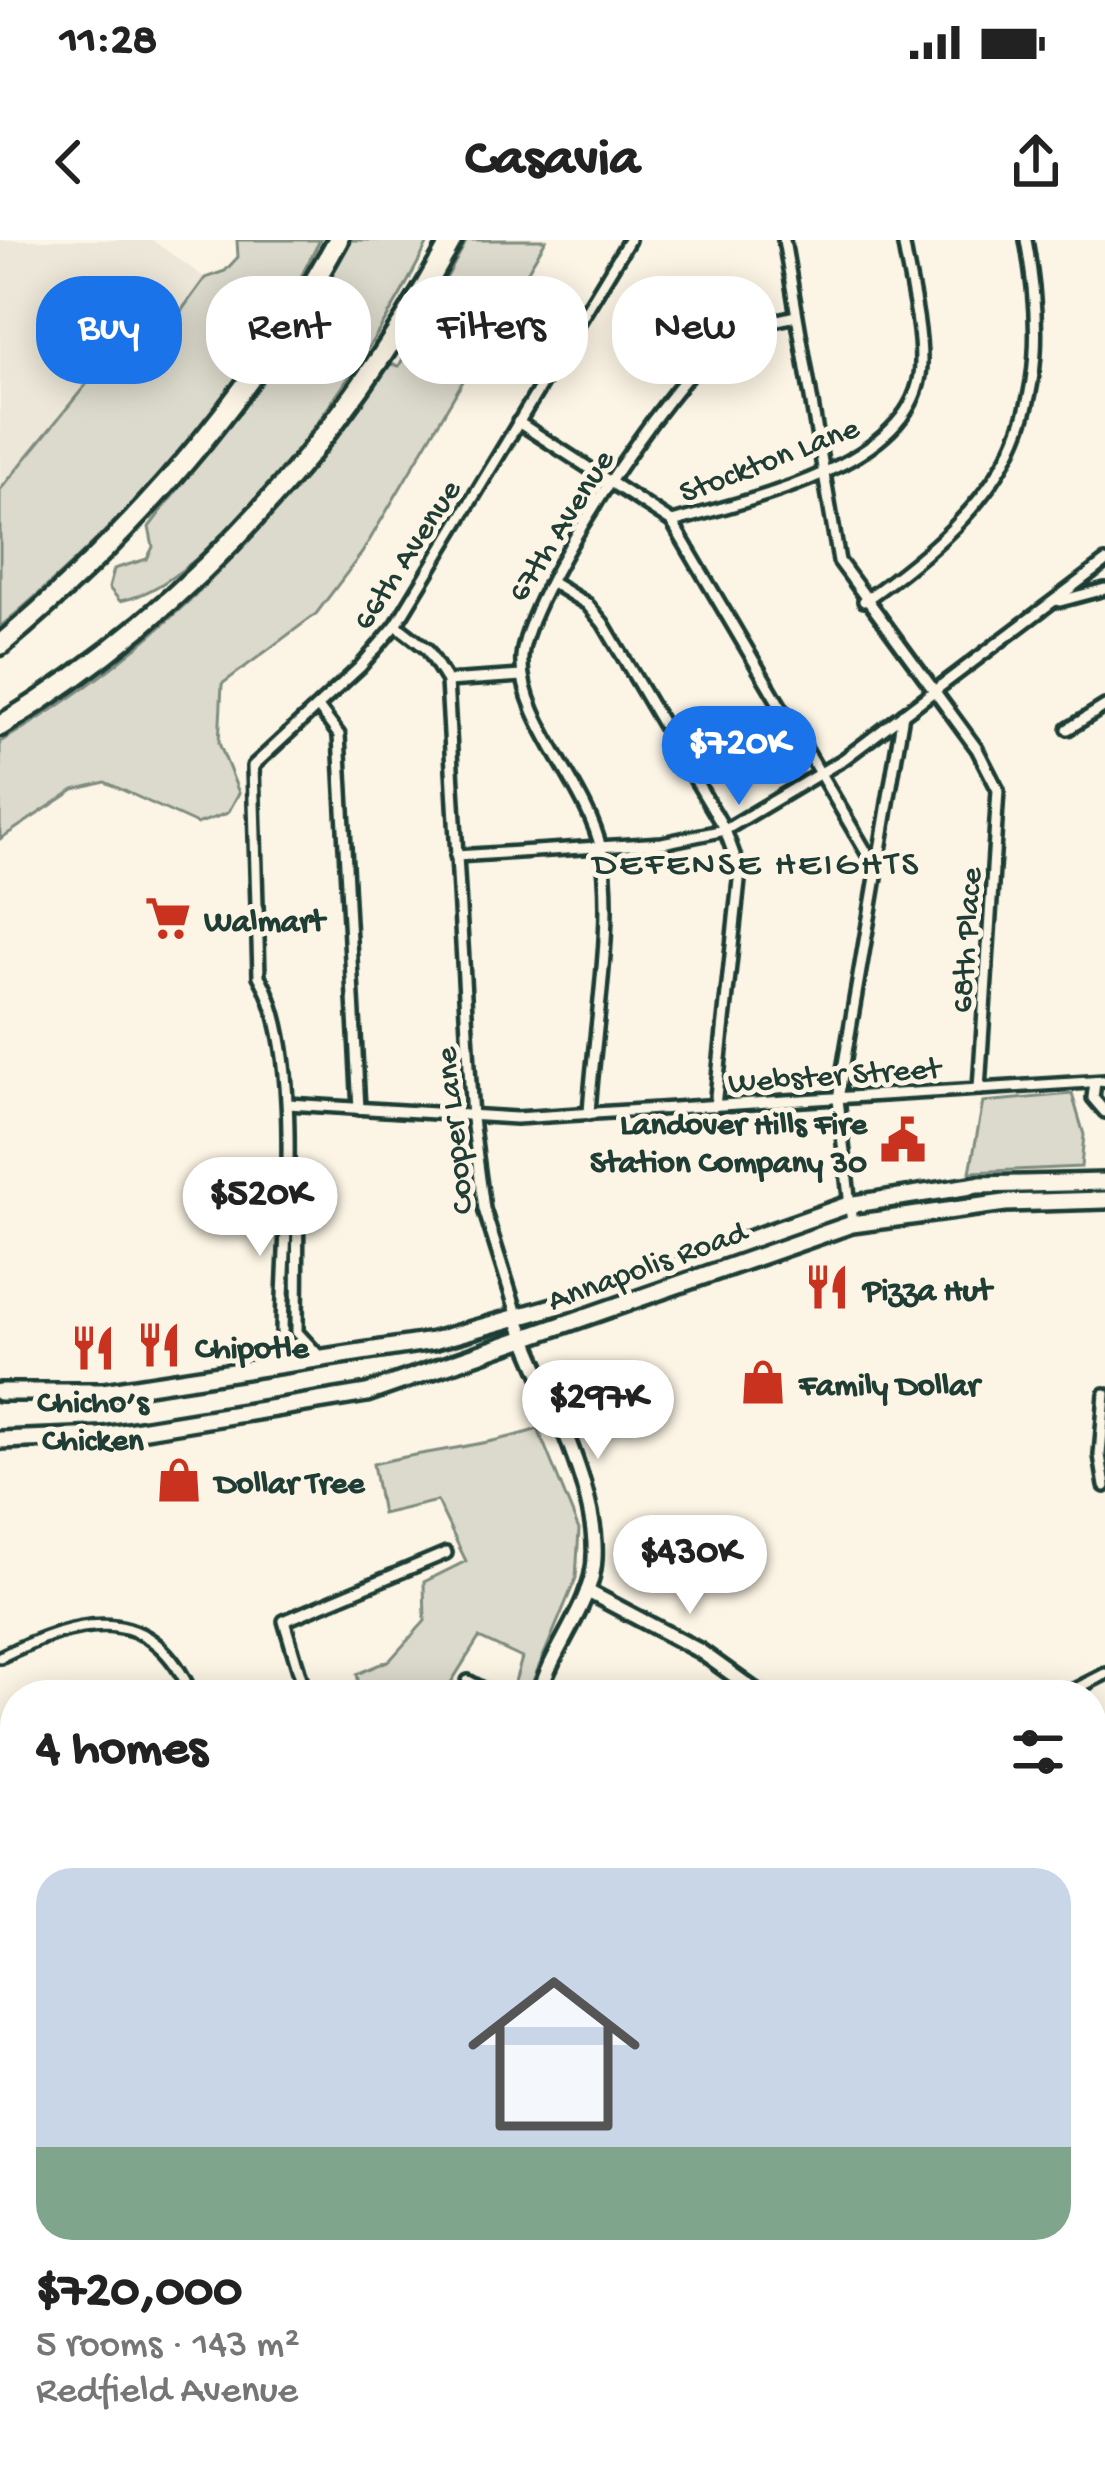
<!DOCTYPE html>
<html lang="en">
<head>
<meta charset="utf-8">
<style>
  :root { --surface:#fff; --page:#f6f6f6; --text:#222; --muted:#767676; --line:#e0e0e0; --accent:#1a73e8 }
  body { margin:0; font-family:"Gochi Hand",sans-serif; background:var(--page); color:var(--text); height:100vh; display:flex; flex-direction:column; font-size:45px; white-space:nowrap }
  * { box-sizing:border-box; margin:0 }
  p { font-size:39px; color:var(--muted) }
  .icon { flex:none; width:66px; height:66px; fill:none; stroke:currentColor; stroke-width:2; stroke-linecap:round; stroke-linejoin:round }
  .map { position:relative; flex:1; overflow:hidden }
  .side { position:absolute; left:0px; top:1440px; width:1107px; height:807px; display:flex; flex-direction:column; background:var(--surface); border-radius:48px 48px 0 0; box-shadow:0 6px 30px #0003 }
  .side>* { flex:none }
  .top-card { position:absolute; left:36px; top:36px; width:1035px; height:108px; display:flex; gap:24px }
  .price { position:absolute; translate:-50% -102px; padding:0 27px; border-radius:42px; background:#fff; color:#222; font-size:39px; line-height:78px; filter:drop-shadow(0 3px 6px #0008) }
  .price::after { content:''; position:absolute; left:50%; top:72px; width:36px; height:27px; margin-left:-18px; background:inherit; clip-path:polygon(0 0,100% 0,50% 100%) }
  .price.on { background:var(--accent); color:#fff }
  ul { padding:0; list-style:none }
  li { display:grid; align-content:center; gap:24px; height:636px; padding:0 36px }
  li+li { border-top:3px solid var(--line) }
  li span { display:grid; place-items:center; height:372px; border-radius:36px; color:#555 }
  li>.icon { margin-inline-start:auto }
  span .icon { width:216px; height:216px; fill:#fffc; stroke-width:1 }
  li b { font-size:51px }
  h2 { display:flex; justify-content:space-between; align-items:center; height:144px; padding:0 36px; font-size:51px }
  .chip { padding:0 42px; border-radius:48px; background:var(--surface); box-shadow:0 6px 30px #0003; font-size:42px; line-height:108px }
  .chip.on { background:var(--accent); color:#fff }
  .status { display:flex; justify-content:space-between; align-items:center; height:84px; padding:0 60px; background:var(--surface); direction:ltr }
  .status svg { height:33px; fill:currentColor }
  header { display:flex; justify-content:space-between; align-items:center; height:156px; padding:0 36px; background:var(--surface); font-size:54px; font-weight:700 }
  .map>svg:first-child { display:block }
  .built { fill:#ece7d8 }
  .green { fill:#dcdacc; stroke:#7e8c80; stroke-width:3 }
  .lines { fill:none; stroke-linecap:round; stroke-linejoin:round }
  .stream { stroke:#758479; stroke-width:3 }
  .minor-casing { stroke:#1f3d34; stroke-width:18 }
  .tertiary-casing { stroke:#1f3d34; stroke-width:21 }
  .primary-casing { stroke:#1f3d34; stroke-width:24 }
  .motorway-casing { stroke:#1f3d34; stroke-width:27 }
  .minor { stroke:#fcf5e5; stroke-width:9 }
  .tertiary { stroke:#fcf5e5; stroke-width:12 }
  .primary { stroke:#fcf5e5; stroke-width:15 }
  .motorway { stroke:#fcf5e5; stroke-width:18 }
  .labels { text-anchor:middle; stroke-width:10; stroke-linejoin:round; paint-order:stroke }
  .street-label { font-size:33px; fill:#1f3d34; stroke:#fcf5e5 }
  .poi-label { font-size:33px; font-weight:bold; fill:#1f3d34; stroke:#fcf5e5; text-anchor:start }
  .neighbourhood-label { font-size:36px; letter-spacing:3px; fill:#1f3d34; stroke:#fcf5e5 }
</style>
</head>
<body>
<div class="status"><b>11:28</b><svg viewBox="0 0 49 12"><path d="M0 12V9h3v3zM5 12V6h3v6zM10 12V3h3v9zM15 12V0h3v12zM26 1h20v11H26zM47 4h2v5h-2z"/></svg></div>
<header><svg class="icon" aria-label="back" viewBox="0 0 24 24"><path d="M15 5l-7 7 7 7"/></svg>Casavia<svg class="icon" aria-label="share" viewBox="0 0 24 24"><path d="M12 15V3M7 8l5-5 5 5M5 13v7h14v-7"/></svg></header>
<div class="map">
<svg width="1105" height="2245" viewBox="0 0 1105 2245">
  <rect width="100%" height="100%" fill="#fcf5e5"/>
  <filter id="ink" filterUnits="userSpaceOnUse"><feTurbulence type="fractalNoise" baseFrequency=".00833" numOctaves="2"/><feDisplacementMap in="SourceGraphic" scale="24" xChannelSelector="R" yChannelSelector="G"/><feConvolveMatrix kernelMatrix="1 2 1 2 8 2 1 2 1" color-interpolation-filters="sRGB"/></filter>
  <g filter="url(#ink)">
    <path class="built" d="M0,0H152L205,38L171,85L143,93L76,156L0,250Z"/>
    <g class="green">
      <path d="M237,0H320C245,152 129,279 0,387V250L116,108L171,85L205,38L225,31L238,17Z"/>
      <path d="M350,0H429C386,94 225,342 120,361L109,348L114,329L147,319L153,307L149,287L251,154Z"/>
      <path d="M467,0H546L362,313L316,374L222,444L219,503L239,553L228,573L197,584L105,542L74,550L0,599V502C161,411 285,273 390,124L399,126Z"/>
      <path d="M1072,854L1084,895L1081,927L970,932L983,862Z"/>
      <path d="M538,1189L579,1290L576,1338L527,1455H511L522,1418L479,1398L443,1455H361L357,1434L390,1420L425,1381L424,1342L466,1321L437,1261L382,1274L373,1224C429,1210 483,1207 538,1189Z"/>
      <path d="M1105,1557V1994L1092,2011V1562Z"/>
      <path d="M0,1636L15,1641V1685L0,1707Z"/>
      <path d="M0,1786L15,1787V2045L0,2023Z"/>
      <path d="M251,2232H309L322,2245H264Z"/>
      <path d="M365,2232H448L441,2245H360Z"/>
    </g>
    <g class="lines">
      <path class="stream" d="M286,2232L294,2245"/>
      <g class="minor-casing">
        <g id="minor">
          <path d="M784,0L839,321L977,509L998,550L979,849"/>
          <path d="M518,182L672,282L868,615L876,637L838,859L852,984"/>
          <path d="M672,282C752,259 922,224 921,121C921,81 909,39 903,0"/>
          <path d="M551,342L587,364L603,383L725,590L740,631L715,866"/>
          <path d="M864,361C1007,260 1059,178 1026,0"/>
          <path d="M1060,361L1105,349"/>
          <path d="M396,385L427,409L447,441L472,879L484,969L518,1077"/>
          <path d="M447,441L522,436"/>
          <path d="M318,467L339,495L359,869"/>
          <path d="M1068,489L1105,466"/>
          <path d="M456,616L662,603L725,590L844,519L1105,322"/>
          <path d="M876,634L903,474"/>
          <path d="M1095,842L1093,858L1105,872"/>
          <path d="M288,864L516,878L1105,841"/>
          <path d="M589,874C593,799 616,677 601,609C587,545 518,479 522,417C526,355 669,143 720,104C743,86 769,82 796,76"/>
          <path d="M288,929L298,940L297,1092L320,1117"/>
          <path d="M265,1124L282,1097C282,1002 306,815 259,736L253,526L360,427L396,385L629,0"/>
          <path d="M1105,1154L1100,1215L1105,1246"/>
          <path d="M0,1417C77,1379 150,1358 192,1455"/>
          <path d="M468,1441L494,1455"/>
          <path d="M306,1455L284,1381L446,1313"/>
          <path d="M1064,1455L1105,1434"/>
          <path d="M0,1506L15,1534"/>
          <path d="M14,1763L15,1764"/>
          <path d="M1092,2088L1105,2080"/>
          <path d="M0,2184L15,2173"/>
          <path d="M1092,2208L1105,2200"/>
          <path d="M980,2232L1001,2245"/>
          <path d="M505,2245L513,2232"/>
          <path d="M635,2245L642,2232"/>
          <path d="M1029,2245L1051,2232"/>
        </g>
      </g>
      <g class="tertiary-casing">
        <g id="tertiary">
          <path d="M518,1080C543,1147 609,1266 592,1336C581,1378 551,1413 539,1455"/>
          <path d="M587,1351L700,1411L761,1455"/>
          <path d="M346,2245L352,2232"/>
          <path d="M767,2245L785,2232"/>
          <path d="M798,2245L805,2232"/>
        </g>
      </g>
      <g class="primary-casing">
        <g id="primary">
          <path d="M0,1152H103L433,1101L574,1061L848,965L977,945L1105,942"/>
          <path d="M0,1200L103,1196L367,1153L852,984L1005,963L1105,960"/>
        </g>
      </g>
      <g class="motorway-casing">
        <g id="motorway">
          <path d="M0,405C137,290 252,157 338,0"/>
          <path d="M0,486C195,367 343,199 452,0"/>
        </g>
      </g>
      <use href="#minor" class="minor"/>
      <use href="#tertiary" class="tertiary"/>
      <use href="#primary" class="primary"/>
      <use href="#motorway" class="motorway"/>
    </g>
  </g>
  <defs>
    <g id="supermarket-bare" transform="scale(3.6)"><path d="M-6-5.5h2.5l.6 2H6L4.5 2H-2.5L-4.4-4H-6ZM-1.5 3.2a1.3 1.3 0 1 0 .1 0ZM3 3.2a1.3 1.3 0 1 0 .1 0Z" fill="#c8321e" stroke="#fcf5e5" stroke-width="2.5" paint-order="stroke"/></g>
    <g id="civic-bare" transform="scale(3.6)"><path d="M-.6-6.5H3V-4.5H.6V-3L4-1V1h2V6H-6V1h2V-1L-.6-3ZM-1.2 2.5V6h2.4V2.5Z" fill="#c8321e" stroke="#fcf5e5" stroke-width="2.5" paint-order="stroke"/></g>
    <g id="restaurant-bare" transform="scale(3.6)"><path d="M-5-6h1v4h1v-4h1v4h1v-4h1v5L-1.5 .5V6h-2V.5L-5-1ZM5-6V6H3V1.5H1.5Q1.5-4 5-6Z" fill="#c8321e" stroke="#fcf5e5" stroke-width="2.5" paint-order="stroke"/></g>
    <g id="shop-bare" transform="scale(3.6)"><path d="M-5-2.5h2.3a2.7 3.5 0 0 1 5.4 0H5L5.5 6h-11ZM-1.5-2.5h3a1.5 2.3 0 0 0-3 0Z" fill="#c8321e" stroke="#fcf5e5" stroke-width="2.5" paint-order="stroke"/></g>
  </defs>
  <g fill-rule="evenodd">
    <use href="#supermarket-bare" x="168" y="678"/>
    <use href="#civic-bare" x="903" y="900"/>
    <use href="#restaurant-bare" x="827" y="1047"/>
    <use href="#restaurant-bare" x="159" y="1105"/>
    <use href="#restaurant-bare" x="93" y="1108"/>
    <use href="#shop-bare" x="763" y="1142"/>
    <use href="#shop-bare" x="179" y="1240"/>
  </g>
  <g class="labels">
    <g class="street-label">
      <text transform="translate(768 217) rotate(-21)" y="12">Stockton Lane</text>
      <text transform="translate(558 284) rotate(-58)" y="12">67th Avenue</text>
      <text transform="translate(404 313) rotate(-57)" y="12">66th Avenue</text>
      <text transform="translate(963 700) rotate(-86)" y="12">68th Place</text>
      <text transform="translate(834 832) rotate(-4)" y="12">Webster Street</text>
      <text transform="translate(451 891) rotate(-96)" y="12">Cooper Lane</text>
      <text transform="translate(646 1023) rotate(-20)" y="12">Annapolis Road</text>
    </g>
    <g class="poi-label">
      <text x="204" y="690">Walmart</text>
      <text x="867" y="893" text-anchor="end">Landover Hills Fire<tspan x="867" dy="38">Station Company 30</tspan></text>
      <text x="863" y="1059">Pizza Hut</text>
      <text x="195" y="1117">Chipotle</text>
      <text x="799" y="1154">Family Dollar</text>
      <text x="93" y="1171" text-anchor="middle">Chicho’s<tspan x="93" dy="38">Chicken</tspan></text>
      <text x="215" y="1252">Dollar Tree</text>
    </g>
    <g class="neighbourhood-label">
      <text x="757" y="633">DEFENSE HEIGHTS</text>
    </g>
  </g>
</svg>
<b class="price on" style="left:739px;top:568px">$720K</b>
<b class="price" style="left:260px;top:1019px">$520K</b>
<b class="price" style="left:598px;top:1222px">$297K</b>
<b class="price" style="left:690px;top:1377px">$430K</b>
<div class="top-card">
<a class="chip on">Buy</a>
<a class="chip">Rent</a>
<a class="chip">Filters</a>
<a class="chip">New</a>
</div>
<section class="side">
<h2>4 homes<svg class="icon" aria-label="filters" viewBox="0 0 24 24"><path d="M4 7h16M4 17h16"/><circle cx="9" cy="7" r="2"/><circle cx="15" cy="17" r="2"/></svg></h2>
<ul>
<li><span style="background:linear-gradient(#c9d6e8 75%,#7fa58c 0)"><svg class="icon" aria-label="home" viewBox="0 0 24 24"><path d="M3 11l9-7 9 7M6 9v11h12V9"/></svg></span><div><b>$720,000</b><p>5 rooms · 143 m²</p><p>Redfield Avenue</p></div></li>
</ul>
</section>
</div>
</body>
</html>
